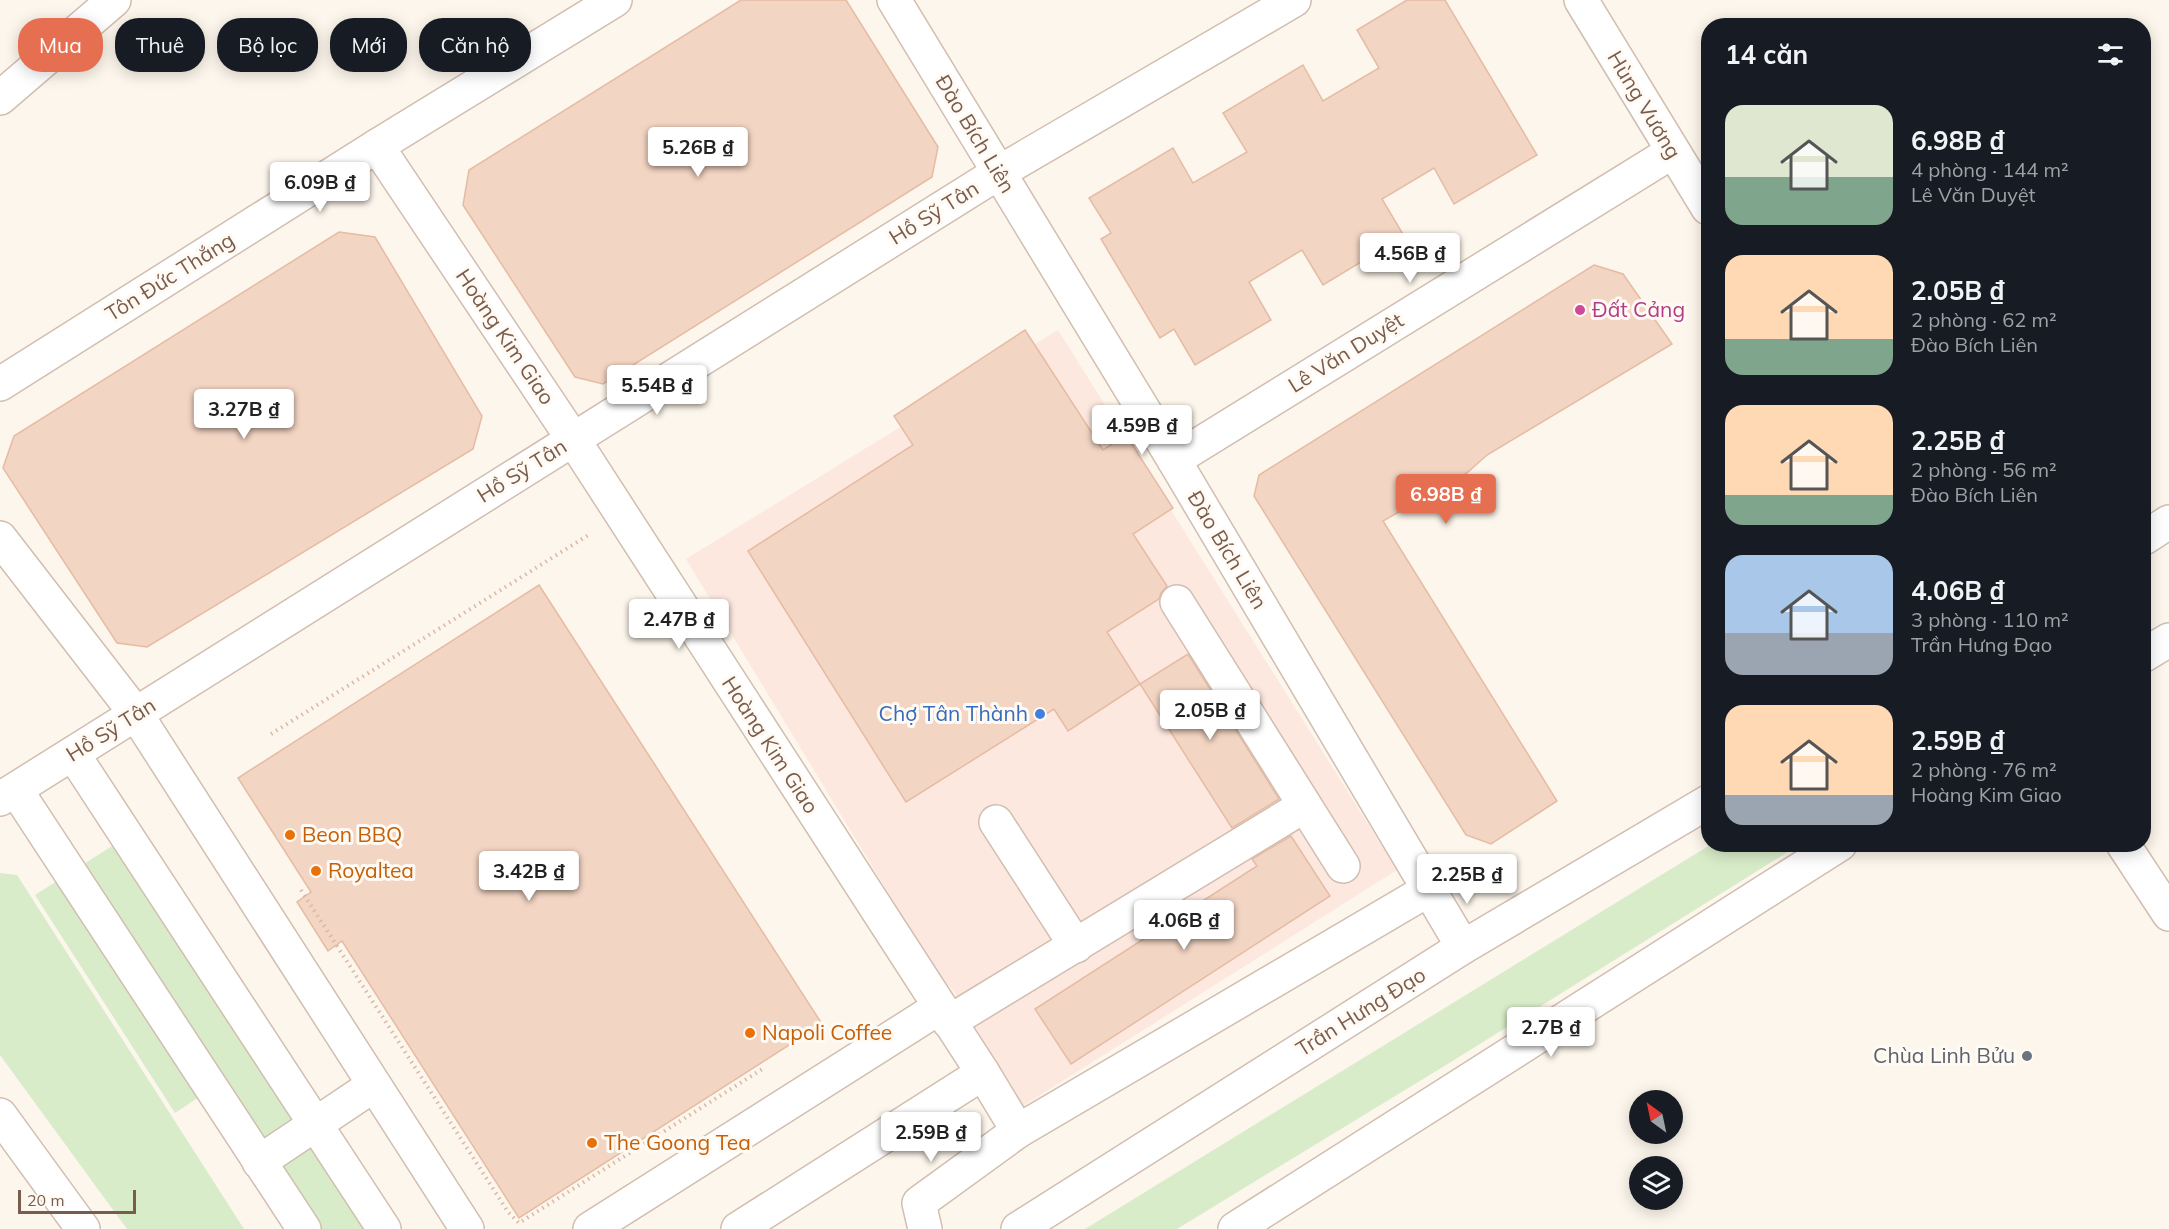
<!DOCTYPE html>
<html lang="vi">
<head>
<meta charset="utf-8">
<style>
  :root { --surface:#171b24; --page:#242831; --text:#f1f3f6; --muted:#9ea1a6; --accent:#e76f51 }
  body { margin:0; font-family:Mulish,sans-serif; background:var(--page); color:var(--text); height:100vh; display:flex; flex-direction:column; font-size:22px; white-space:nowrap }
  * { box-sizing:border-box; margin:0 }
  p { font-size:20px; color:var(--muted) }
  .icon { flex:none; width:33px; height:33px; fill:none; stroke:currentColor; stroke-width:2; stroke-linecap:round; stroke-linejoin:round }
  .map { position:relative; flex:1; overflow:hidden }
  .drawer { position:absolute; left:1701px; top:18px; width:450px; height:834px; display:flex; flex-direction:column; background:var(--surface); border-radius:24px; box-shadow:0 3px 15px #0003 }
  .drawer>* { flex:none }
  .hud { position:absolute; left:18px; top:18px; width:570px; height:54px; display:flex; gap:12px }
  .needle { width:39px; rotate:327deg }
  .controls { position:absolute; left:1629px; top:1090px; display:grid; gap:12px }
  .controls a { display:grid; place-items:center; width:54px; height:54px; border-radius:50%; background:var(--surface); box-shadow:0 3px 15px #0003; font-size:30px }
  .scale { position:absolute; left:18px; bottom:15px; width:118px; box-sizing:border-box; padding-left:6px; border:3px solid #7a5c4d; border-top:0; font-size:16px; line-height:21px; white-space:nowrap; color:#7a5c4d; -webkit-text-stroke:4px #fffaf3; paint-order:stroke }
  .price { position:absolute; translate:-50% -51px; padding:0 14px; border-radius:6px; background:#fff; color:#222; font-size:20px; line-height:39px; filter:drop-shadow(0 2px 3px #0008) }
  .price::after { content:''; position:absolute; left:50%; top:36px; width:18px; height:14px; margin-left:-9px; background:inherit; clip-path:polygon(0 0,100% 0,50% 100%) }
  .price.current { background:var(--accent); color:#fff }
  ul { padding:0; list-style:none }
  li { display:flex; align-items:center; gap:18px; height:150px; padding:0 24px }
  li span { display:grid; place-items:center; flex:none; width:168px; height:120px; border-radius:18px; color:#555 }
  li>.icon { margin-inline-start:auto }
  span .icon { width:72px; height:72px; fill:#fffc; stroke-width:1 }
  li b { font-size:26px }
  h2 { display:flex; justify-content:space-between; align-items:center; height:72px; padding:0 24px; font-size:26px }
  .chip { padding:0 21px; border-radius:24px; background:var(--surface); box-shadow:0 3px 15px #0003; font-size:21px; line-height:54px }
  .chip.current { background:var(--accent); color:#fff }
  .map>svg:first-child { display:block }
  .commercial { fill:#fde8e0 }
  .green { fill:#d8ecc9 }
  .building { fill:#f3d5c3; stroke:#e6bba3; stroke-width:1.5 }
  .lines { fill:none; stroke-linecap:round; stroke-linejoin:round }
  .minor-casing { stroke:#d1beb0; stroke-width:36 }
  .path { stroke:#d9b8a5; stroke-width:4; stroke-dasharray:1.5 4.5; stroke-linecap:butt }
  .minor { stroke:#fff; stroke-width:33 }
  .hotel-dot { fill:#d1479c; stroke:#fffaf3; stroke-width:2 }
  .shop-dot { fill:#3f7fe0; stroke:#fffaf3; stroke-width:2 }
  .food-dot { fill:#e8710a; stroke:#fffaf3; stroke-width:2 }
  .worship-dot { fill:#6b7280; stroke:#fffaf3; stroke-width:2 }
  .labels { text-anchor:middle; stroke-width:6; stroke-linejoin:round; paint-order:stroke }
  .street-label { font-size:21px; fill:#7a5c4d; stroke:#fffaf3 }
  .hotel-label { font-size:21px; fill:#b23c85; stroke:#fffaf3; text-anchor:start }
  .shop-label { font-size:21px; fill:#366cbe; stroke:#fffaf3; text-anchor:end }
  .food-label { font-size:21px; fill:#c56008; stroke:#fffaf3; text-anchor:start }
  .worship-label { font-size:21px; fill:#5b616d; stroke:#fffaf3; text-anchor:end }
</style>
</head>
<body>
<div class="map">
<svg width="2169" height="1229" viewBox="0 0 2169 1229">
  <rect width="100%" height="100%" fill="#fdf6ec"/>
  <path class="commercial" d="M1058,330L1397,870L1023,1106L952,989L938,975L686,559Z"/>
  <g class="green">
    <path d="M131,834L385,1229H288L202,1095L175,1113L35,895Z"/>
    <path d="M1710,845H1799L1451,1062L1177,1229H1085Z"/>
    <path d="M0,873L17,875L244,1229H127L0,1055Z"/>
  </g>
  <g class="building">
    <path d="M741,0H846L938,147L932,177L603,384L575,377L463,205L469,170Z"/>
    <path d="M1407,0H1445L1537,155L1454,204L1434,168L1382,199L1404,236L1323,285L1302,250L1249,282L1271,320L1195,365L1174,329L1160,338L1101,239L1111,233L1089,198L1173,148L1193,183L1247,152L1223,113L1303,65L1323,101L1379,68L1357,30Z"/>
    <path d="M339,232L375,237L482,416L473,449L147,647L117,643L3,468L14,436Z"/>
    <path d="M1594,265L1623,274L1672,344L1487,455L1467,473L1383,521L1557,801L1491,844L1466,835L1254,496L1259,475Z"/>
    <path d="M1025,330L1103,450L1126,435L1173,508L1133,534L1167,586L1161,593L1159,599L1107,632L1140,684L1068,731L1054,709L906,802L748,551L913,445L894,416Z"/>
    <path d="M539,585L822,1024L519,1218L342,941L328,951L297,902L311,892L238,778Z"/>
    <path d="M1188,654L1279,799L1232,828L1140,684Z"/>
    <path d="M1291,836L1330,896L1071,1064L1035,1009L1257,866L1252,859Z"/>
  </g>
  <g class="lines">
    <g class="minor-casing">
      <g id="minor">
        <path d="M894,0L1174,460L1463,947"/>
        <path d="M1581,0L1708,208"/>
        <path d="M0,98L114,0"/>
        <path d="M377,146L573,439L983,1073L1018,1131"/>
        <path d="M0,384L377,146L615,0"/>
        <path d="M1174,460L1672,152"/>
        <path d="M0,538L136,714L467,1229"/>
        <path d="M2144,538L2169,522"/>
        <path d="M1177,602L1343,866"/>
        <path d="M2144,655L2169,640"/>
        <path d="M73,754L384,1229"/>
        <path d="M16,790L304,1229"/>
        <path d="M0,799L998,173L1294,0"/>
        <path d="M996,822L1076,946"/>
        <path d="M2123,844L2169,914"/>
        <path d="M949,1022L1304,806"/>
        <path d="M0,1115L83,1229"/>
        <path d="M259,1162L374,1085"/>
        <path d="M590,1229L940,1007"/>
        <path d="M738,1229L983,1073"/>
        <path d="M925,1229L919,1203L1018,1131L1428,890"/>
        <path d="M1018,1229L1463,947L1708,802"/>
        <path d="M1235,1229L1840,844"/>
      </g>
    </g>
    <g class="path">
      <path d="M271,734L590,534"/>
      <path d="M301,890L508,1212L519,1223L764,1068"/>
    </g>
    <use href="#minor" class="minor"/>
  </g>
  <circle class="hotel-dot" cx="1580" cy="310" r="6"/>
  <circle class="shop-dot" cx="1040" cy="714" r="6"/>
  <g class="food-dot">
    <circle cx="290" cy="835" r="6"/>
    <circle cx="316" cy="871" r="6"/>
    <circle cx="750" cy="1033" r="6"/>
    <circle cx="592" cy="1143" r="6"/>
  </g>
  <circle class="worship-dot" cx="2027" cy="1056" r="6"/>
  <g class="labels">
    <g class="street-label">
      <text transform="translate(1644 105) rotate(59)" y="7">Hùng Vương</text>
      <text transform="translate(975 134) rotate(59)" y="7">Đào Bích Liên</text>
      <text transform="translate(934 213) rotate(-32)" y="7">Hồ Sỹ Tân</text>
      <text transform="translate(170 277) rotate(-32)" y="7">Tôn Đức Thắng</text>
      <text transform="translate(505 337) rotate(56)" y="7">Hoàng Kim Giao</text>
      <text transform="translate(1346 353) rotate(-32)" y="7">Lê Văn Duyệt</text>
      <text transform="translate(522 471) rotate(-32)" y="7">Hồ Sỹ Tân</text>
      <text transform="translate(1227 550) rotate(59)" y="7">Đào Bích Liên</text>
      <text transform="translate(111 730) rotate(-32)" y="7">Hồ Sỹ Tân</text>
      <text transform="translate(770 745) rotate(57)" y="7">Hoàng Kim Giao</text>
      <text transform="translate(1361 1012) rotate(-32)" y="7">Trần Hưng Đạo</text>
    </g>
    <g class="hotel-label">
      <text x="1592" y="317">Đất Cảng</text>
    </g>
    <g class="shop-label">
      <text x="1028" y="721">Chợ Tân Thành</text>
    </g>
    <g class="food-label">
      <text x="302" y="842">Beon BBQ</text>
      <text x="328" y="878">Royaltea</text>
      <text x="762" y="1040">Napoli Coffee</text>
      <text x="604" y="1150">The Goong Tea</text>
    </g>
    <g class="worship-label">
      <text x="2015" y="1063">Chùa Linh Bửu</text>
    </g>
  </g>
</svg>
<div class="controls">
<a><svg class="needle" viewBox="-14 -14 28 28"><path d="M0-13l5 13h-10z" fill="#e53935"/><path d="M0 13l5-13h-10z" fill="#9ea1a6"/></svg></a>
<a><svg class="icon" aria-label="layers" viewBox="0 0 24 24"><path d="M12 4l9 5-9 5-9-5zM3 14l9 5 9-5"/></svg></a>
</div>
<div class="scale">20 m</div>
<b class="price" style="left:698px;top:178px">5.26B ₫</b>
<b class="price" style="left:320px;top:213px">6.09B ₫</b>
<b class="price" style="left:1410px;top:284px">4.56B ₫</b>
<b class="price" style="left:657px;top:416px">5.54B ₫</b>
<b class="price" style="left:244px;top:440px">3.27B ₫</b>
<b class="price" style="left:1142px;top:456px">4.59B ₫</b>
<b class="price current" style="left:1446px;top:525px">6.98B ₫</b>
<b class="price" style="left:679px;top:650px">2.47B ₫</b>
<b class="price" style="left:1210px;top:741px">2.05B ₫</b>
<b class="price" style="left:529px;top:902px">3.42B ₫</b>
<b class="price" style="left:1467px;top:905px">2.25B ₫</b>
<b class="price" style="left:1184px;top:951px">4.06B ₫</b>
<b class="price" style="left:1551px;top:1058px">2.7B ₫</b>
<b class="price" style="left:931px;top:1163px">2.59B ₫</b>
<div class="hud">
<a class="chip current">Mua</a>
<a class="chip">Thuê</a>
<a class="chip">Bộ lọc</a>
<a class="chip">Mới</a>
<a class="chip">Căn hộ</a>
</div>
<section class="drawer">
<h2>14 căn<svg class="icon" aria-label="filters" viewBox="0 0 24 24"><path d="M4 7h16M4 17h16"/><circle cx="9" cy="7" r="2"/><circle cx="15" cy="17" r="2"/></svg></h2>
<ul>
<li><span style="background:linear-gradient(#dfe7d0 60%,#7fa58c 0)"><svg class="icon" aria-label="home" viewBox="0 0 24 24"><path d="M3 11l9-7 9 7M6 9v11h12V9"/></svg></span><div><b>6.98B ₫</b><p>4 phòng · 144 m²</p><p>Lê Văn Duyệt</p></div></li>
<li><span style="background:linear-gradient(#ffd9b3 70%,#7fa58c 0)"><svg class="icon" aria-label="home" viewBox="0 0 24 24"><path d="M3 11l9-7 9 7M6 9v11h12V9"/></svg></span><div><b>2.05B ₫</b><p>2 phòng · 62 m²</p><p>Đào Bích Liên</p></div></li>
<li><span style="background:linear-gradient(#ffd9b3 75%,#7fa58c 0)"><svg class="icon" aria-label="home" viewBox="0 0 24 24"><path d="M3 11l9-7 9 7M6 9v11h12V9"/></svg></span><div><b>2.25B ₫</b><p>2 phòng · 56 m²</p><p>Đào Bích Liên</p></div></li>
<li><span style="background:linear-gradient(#a9c7e8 65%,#9aa5b1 0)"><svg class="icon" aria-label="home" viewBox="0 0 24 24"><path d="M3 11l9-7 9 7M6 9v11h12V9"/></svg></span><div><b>4.06B ₫</b><p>3 phòng · 110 m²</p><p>Trần Hưng Đạo</p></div></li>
<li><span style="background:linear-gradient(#ffd9b3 75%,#9aa5b1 0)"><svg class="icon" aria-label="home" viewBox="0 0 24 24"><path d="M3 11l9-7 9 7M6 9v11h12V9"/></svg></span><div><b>2.59B ₫</b><p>2 phòng · 76 m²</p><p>Hoàng Kim Giao</p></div></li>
</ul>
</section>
</div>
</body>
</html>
